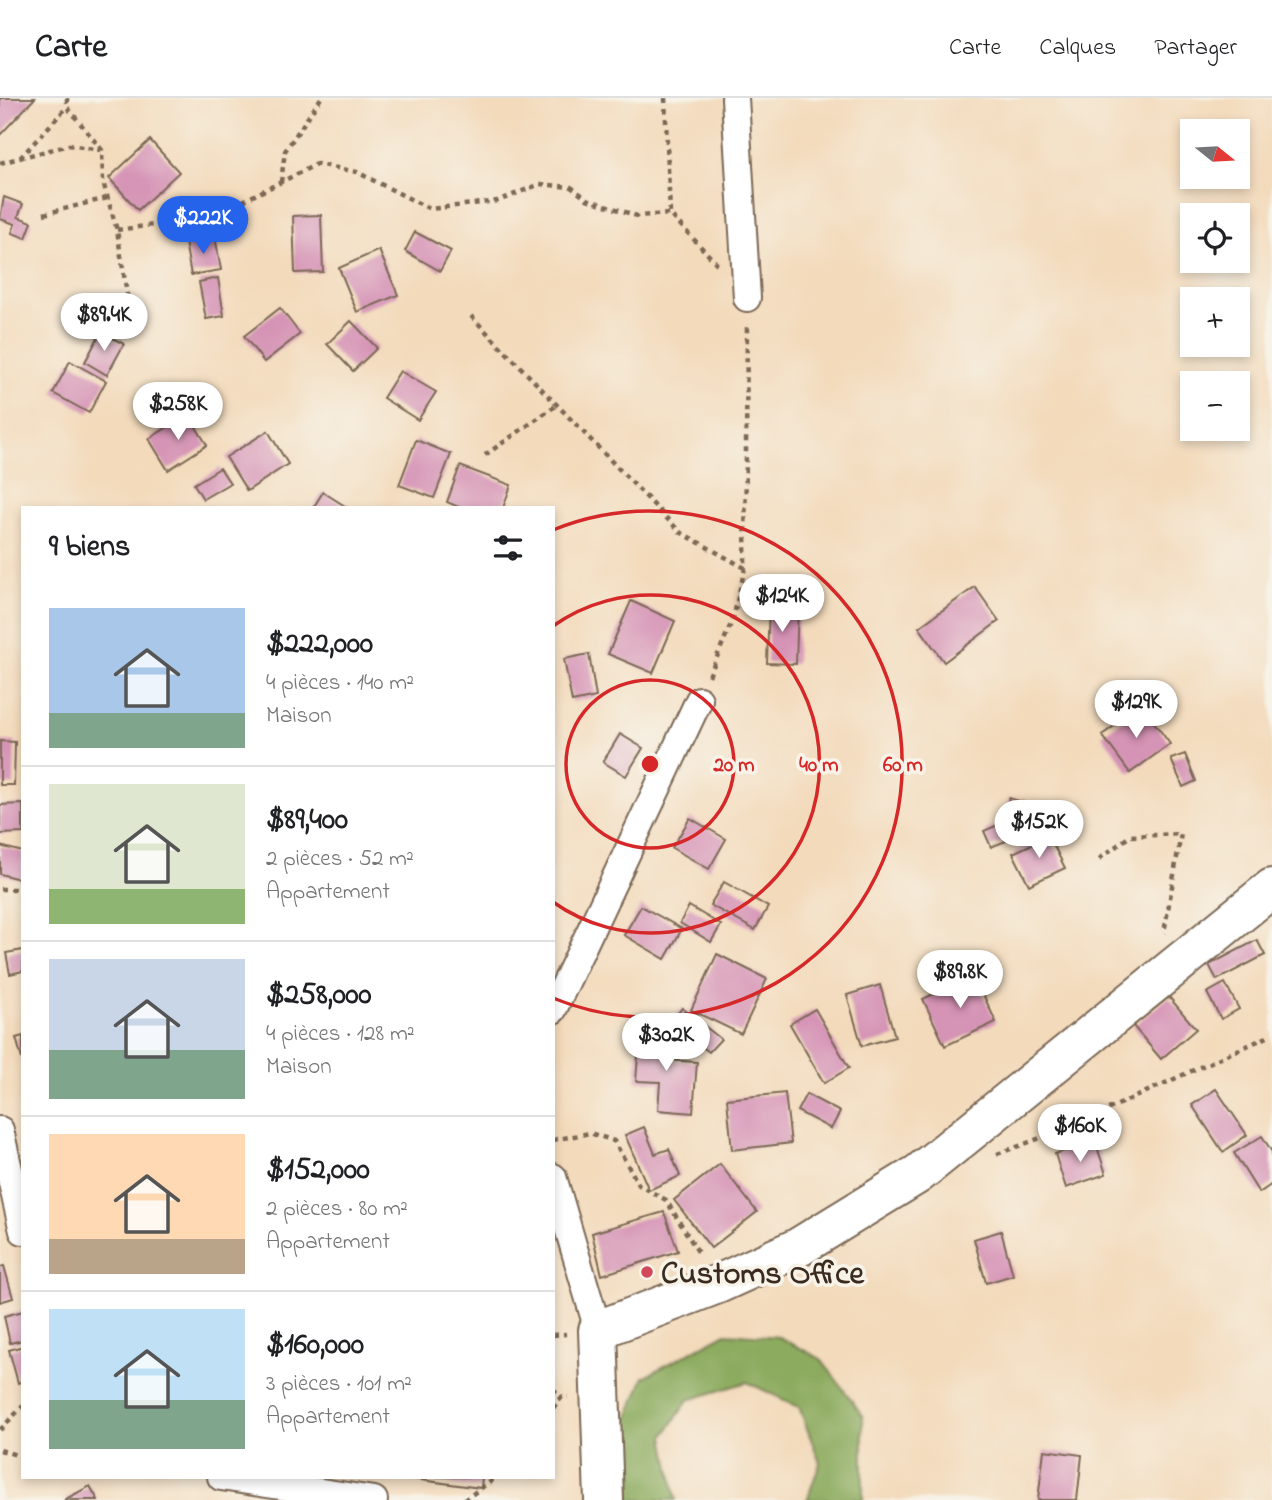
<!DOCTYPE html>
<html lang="fr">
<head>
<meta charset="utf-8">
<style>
  :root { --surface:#fff; --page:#f2f2f2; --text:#202124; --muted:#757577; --line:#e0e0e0; --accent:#2563eb }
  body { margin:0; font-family:"Indie Flower",sans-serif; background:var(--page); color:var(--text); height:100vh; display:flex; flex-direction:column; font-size:26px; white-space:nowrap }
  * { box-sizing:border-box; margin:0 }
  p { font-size:23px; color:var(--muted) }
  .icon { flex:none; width:38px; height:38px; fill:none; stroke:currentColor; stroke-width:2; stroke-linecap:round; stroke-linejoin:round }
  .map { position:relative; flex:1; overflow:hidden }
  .drawer { position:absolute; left:21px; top:408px; width:534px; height:973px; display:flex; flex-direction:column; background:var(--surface); border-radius:0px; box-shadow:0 4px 10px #0003 }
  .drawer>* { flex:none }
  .needle { width:46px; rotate:108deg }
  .buttons { position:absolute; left:1180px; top:21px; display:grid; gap:14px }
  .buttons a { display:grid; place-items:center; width:70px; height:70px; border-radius:0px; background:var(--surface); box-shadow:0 4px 10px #0003; font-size:35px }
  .price { position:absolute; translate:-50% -60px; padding:0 16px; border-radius:24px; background:#fff; color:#222; font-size:23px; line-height:46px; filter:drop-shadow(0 2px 4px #0008) }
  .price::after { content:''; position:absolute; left:50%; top:42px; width:21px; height:16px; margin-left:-10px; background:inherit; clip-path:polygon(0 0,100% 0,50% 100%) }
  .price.current { background:var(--accent); color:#fff }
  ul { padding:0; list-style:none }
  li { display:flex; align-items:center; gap:21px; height:175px; padding:0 28px }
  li+li { border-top:2px solid var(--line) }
  li span { display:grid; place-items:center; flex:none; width:196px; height:140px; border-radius:0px; color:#555 }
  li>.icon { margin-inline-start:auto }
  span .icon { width:84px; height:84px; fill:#fffc; stroke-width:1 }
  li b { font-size:30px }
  h2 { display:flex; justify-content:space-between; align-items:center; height:84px; padding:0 28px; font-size:30px }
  header { display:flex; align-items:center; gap:42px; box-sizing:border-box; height:98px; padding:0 35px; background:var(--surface); border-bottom:2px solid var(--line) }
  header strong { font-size:33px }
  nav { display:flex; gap:38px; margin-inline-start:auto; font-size:24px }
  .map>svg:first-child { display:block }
  .forest { fill:#8cab5e; stroke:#646a3e; stroke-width:2 }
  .building { fill:#d593b5 }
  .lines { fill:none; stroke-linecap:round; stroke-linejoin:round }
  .street-casing { stroke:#7b6855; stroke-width:30 }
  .primary-casing { stroke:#7b6855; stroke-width:42 }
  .path { stroke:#7b6855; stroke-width:4.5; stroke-dasharray:5 5; stroke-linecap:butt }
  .street { stroke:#fff; stroke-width:26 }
  .primary { stroke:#fff; stroke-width:38 }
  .ring { fill:none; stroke:#d62828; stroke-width:3.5 }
  .poi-dot { fill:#d1495b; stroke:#f7f3e8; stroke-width:2.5 }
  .labels { text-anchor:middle; stroke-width:7; stroke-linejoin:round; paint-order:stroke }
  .poi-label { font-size:32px; font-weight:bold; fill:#3b2a1e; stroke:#f7f3e8; text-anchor:start }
  .centre { fill:#d62828; stroke:#f7f3e8; stroke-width:3.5 }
  .ring-label { font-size:21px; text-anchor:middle; font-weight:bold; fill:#d62828; stroke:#f7f3e8; stroke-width:7; stroke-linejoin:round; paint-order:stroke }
</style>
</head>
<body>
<header>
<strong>Carte</strong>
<nav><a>Carte</a><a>Calques</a><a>Partager</a></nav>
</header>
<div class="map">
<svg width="1272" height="1402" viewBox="0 0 1272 1402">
  <rect width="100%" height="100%" fill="#f7f3e8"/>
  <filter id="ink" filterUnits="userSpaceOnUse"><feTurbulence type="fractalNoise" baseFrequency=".0143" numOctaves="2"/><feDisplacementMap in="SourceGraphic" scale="14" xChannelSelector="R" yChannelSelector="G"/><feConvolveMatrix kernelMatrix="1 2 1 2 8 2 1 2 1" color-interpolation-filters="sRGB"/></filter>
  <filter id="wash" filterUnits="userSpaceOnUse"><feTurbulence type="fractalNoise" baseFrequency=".00686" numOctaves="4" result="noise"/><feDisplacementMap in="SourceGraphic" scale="28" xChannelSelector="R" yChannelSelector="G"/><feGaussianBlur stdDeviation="1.57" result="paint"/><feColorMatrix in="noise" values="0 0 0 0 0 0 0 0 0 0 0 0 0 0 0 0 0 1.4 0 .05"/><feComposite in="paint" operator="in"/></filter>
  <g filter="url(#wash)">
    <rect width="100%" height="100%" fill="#f3dabb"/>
    <path class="forest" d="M726,1235L779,1239L821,1261L863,1318V1402H807L820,1365L799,1309L747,1284L688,1302L664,1338L676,1402H623L612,1359L644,1279Z"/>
    <g id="blocks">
      <g class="building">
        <path d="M0,0H35L0,37Z"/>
        <path d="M150,42L179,74L138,112L109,80Z"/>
        <path d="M4,99L23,106L18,119L32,124L26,140L12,135L15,126L0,121Z"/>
        <path d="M321,117L323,174L295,175L293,118Z"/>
        <path d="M415,134L451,153L440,173L405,153Z"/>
        <path d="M215,138L221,172L191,177L185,144Z"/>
        <path d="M379,152L398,197L357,214L339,170Z"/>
        <path d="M218,180L224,218L206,221L199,184Z"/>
        <path d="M280,210L300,236L264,264L244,238Z"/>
        <path d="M351,223L377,250L353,273L327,246Z"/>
        <path d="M101,234L124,246L107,277L85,264Z"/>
        <path d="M70,263L106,283L89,315L53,295Z"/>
        <path d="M400,273L436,294L418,322L383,300Z"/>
        <path d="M188,316L207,347L168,372L149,341Z"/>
        <path d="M268,333L288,366L247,393L226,359Z"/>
        <path d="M416,342L451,356L434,400L399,387Z"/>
        <path d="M460,368L511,387L503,410H461L447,404Z"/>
        <path d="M220,370L230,385L203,401L194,386Z"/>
        <path d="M323,394L348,410H313Z"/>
        <path d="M975,489L999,523L944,564L919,529Z"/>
        <path d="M631,503L675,523L653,575L608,556Z"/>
        <path d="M769,506L798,507L796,566L767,565Z"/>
        <path d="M589,556L596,599L572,604L564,561Z"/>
        <path d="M1142,608L1170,646L1130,675L1102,637Z"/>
        <path d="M620,636L643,650L626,678L603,664Z"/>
        <path d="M0,643L15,644L14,687H0Z"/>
        <path d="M1185,656L1196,683L1183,689L1171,661Z"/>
        <path d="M1009,700L1025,705L1018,728L1003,723Z"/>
        <path d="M23,706V735L0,736V707Z"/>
        <path d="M690,720L726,741L709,771L672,750Z"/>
        <path d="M1000,726L1006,743L991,749L984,733Z"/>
        <path d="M1049,738L1065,770L1029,787L1013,755Z"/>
        <path d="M0,748L23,754V782L0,776Z"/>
        <path d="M724,784L768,809L755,832L710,807Z"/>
        <path d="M641,808L682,831L665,861L624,837Z"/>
        <path d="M689,808L721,827L711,844L680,825Z"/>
        <path d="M1257,842L1265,857L1217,882L1209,867Z"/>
        <path d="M23,852V873L10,876L6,855Z"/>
        <path d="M717,856L767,881L741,936L691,912Z"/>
        <path d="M974,877L996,924L945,948L923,901Z"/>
        <path d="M1225,885L1239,911L1221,921L1207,895Z"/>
        <path d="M880,887L895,939L862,948L847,897Z"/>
        <path d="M1169,899L1196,931L1161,961L1133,928Z"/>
        <path d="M682,910L721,941L709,954L671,924Z"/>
        <path d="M815,911L849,970L824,985L790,926Z"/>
        <path d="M640,933L669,934L666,962L697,964L693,1015L658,1012L660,984L636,983Z"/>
        <path d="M23,938V961H22L16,940Z"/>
        <path d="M1216,991L1247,1037L1223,1054L1192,1007Z"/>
        <path d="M785,995L791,1045L732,1052L727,1001Z"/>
        <path d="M806,996L840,1014L831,1031L797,1013Z"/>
        <path d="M644,1029L655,1056L669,1051L680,1078L649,1092L625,1037Z"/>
        <path d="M1262,1038L1272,1054V1086L1259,1095L1234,1055Z"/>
        <path d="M1095,1043L1106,1076L1066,1090L1055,1056Z"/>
        <path d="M720,1066L757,1114L711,1150L674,1102Z"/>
        <path d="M664,1114L678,1153L602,1177L592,1135Z"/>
        <path d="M1001,1133L1013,1177L986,1185L974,1141Z"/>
        <path d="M4,1168L13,1200L0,1204V1169Z"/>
        <path d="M23,1213V1242L10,1245L4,1218Z"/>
        <path d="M23,1248V1283L18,1285L9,1252Z"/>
        <path d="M1044,1352L1082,1357L1077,1402H1038Z"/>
        <path d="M398,1379H482L481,1390Z"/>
        <path d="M90,1388L98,1402H64Z"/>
      </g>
    </g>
  </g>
  <g filter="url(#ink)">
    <use href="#blocks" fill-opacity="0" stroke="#7b6855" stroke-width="2"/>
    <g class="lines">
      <g class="street-casing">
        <g id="street">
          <path d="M735,0L747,200"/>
          <path d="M553,912L699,602"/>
          <path d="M0,1032L23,1133"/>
          <path d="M553,1079L598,1232"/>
          <path d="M221,1379L374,1402"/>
        </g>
      </g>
      <g class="primary-casing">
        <path id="primary" d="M604,1402L598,1232L718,1186L799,1149L918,1076L1272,790"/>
      </g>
      <g class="path">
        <path d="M67,0V9L102,52L103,84L117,132L128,203"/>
        <path d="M665,0L670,116L717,166"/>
        <path d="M20,60L67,9"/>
        <path d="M0,65L69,47L101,52"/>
        <path d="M281,84L285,53L321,0"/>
        <path d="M44,116L107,100"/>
        <path d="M117,132L211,119L317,66L357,74L430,111L498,103L540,86L571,89L587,101L637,118L670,116"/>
        <path d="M471,218L680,434L745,470"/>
        <path d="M485,357L557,307"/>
        <path d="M709,578L733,521L745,470L747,226"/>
        <path d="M1099,761L1130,738L1181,736L1164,835"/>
        <path d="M0,791H16L23,794"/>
        <path d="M553,1042L590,1035L614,1043L639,1087L666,1102L700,1157"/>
        <path d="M997,1056C1092,1023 1180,976 1272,937"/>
        <path d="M553,1237L566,1236"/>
        <path d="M553,1291L562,1299"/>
        <path d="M553,1310L562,1299H568"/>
        <path d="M0,1332L23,1308"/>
        <path d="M0,1352L23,1359"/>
        <path d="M464,1402L497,1379"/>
      </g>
      <use href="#street" class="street"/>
      <use href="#primary" class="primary"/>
    </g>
  </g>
  <g class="ring">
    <circle cx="650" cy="666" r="84"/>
    <path d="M553 528A169 169 0 1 1 553 804"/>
    <path d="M553 432A253 253 0 1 1 553 900"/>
  </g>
  <circle class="poi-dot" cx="647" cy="1174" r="7"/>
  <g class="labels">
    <g class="poi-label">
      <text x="661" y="1185">Customs Office</text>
    </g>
  </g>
  <circle cx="650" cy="666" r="10" class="centre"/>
  <g class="ring-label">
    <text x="734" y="673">20 m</text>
    <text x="819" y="673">40 m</text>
    <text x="903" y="673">60 m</text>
  </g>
</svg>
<div class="buttons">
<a><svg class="needle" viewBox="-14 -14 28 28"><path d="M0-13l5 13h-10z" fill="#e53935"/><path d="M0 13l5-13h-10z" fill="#757577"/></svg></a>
<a><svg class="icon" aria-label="locate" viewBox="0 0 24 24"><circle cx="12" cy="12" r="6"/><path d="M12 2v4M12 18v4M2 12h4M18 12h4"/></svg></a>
<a>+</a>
<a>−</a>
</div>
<b class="price current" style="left:203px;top:158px">$222K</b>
<b class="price" style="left:104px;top:255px">$89.4K</b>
<b class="price" style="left:178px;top:344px">$258K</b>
<b class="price" style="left:782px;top:536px">$124K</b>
<b class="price" style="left:1136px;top:642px">$129K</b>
<b class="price" style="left:1039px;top:762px">$152K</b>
<b class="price" style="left:960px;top:912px">$89.8K</b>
<b class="price" style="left:666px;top:975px">$302K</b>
<b class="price" style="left:1080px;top:1066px">$160K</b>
<section class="drawer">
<h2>9 biens<svg class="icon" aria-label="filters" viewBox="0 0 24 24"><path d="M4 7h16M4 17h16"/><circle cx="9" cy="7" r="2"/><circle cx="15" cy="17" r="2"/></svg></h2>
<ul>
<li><span style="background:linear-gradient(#a9c7e8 75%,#7fa58c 0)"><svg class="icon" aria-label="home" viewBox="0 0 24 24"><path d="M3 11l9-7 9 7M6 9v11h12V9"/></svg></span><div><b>$222,000</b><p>4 pièces · 140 m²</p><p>Maison</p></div></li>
<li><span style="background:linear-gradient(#dfe7d0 75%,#8fb573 0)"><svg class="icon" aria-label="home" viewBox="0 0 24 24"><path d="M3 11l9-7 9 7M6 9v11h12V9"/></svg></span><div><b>$89,400</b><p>2 pièces · 52 m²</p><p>Appartement</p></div></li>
<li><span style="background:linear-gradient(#c9d6e8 65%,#7fa58c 0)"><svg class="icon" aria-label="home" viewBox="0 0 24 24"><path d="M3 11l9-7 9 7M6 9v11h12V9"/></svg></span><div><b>$258,000</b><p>4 pièces · 128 m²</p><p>Maison</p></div></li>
<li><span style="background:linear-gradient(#ffd9b3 75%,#b9a48a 0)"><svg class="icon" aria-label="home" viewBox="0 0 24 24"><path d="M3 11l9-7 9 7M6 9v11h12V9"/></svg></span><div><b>$152,000</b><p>2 pièces · 80 m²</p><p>Appartement</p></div></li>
<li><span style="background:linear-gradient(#bfe0f5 65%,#7fa58c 0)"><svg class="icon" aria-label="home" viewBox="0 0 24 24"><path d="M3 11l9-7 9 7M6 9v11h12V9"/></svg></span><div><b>$160,000</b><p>3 pièces · 101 m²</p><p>Appartement</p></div></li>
</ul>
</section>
</div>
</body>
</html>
